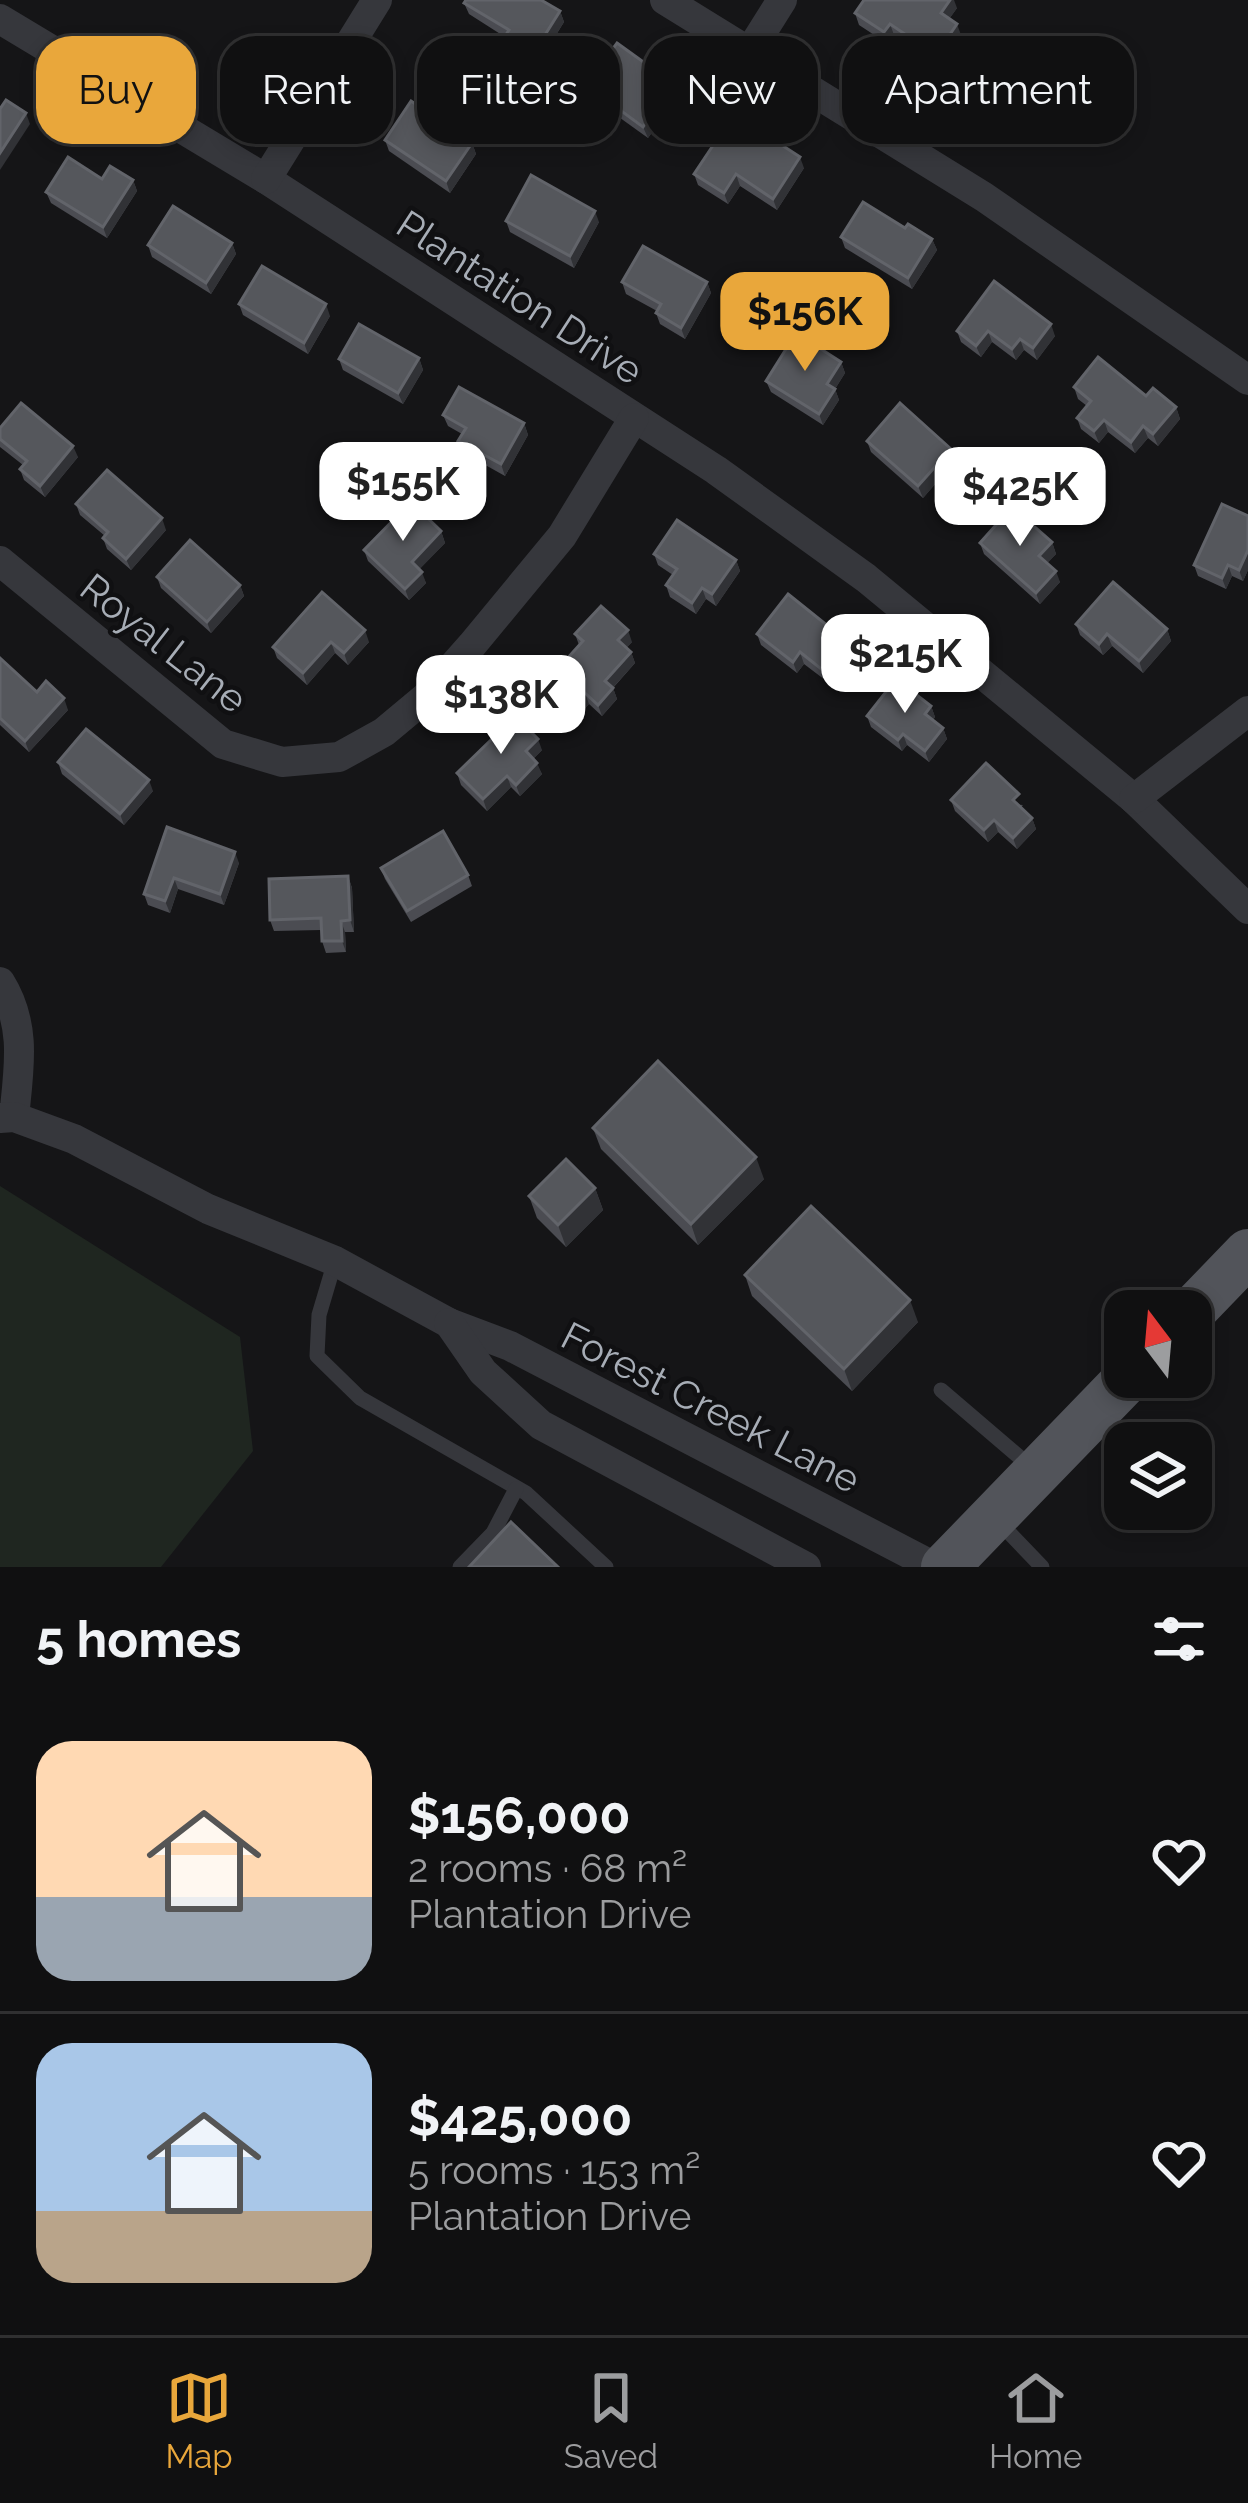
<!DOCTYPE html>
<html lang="en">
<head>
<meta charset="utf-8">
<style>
  :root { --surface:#101011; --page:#1e1e1f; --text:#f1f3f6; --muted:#9c9d9f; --line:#303031; --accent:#e9a73b }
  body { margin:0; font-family:Raleway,sans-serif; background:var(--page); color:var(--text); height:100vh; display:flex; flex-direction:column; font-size:45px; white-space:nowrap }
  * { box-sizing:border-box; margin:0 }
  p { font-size:39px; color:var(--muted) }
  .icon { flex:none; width:66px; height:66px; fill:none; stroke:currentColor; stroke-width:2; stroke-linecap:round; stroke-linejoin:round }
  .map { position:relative; height:1567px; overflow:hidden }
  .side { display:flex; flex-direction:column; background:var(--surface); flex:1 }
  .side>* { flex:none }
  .hud { position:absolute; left:36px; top:36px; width:1176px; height:108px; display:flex; gap:24px }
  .needle { width:78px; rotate:344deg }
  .buttons { position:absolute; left:1104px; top:1290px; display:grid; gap:24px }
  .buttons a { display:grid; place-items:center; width:108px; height:108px; border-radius:24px; background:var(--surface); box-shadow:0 6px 18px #0003,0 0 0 3px var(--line); font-size:60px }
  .price { position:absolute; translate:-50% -102px; padding:0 27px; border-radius:24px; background:#fff; color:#222; font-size:39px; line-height:78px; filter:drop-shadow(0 3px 6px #0008) }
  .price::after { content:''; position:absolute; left:50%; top:72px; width:36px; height:27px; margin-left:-18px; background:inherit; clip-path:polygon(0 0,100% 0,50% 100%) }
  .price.on { background:var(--accent); color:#111 }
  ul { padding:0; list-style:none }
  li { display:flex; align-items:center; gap:36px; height:300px; padding:0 36px }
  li+li { border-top:3px solid var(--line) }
  li span { display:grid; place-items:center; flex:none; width:336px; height:240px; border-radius:36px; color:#555 }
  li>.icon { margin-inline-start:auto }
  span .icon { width:144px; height:144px; fill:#fffc; stroke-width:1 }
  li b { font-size:51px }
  h2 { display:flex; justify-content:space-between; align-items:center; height:144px; padding:0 36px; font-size:51px }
  .pill { padding:0 42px; border-radius:36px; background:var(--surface); box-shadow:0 6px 18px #0003,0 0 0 3px var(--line); font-size:42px; line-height:108px }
  .pill.on { background:var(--accent); color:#111 }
  .tab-bar { display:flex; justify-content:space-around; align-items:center; height:168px; border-top:3px solid var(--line); background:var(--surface); font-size:33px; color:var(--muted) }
  .tab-bar a { display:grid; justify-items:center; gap:6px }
  .tab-bar .on { color:var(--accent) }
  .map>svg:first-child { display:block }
  .green { fill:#1f2620 }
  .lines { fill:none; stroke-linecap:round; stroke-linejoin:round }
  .service { stroke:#36373c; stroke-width:15 }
  .minor { stroke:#36373c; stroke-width:30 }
  .primary { stroke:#52545a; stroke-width:48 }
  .wall { fill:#4b4c52 }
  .shaded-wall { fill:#313236 }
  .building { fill:#55575c; stroke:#62646a; stroke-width:3 }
  .labels { text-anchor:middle; stroke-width:9; stroke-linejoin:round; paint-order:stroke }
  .street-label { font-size:39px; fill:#a7adb6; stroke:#101012 }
</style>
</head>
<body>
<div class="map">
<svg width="1248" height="1567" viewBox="0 0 1248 1567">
  <rect width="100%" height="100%" fill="#151517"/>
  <path class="green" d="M0,1186L240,1337L253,1451L161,1567H0Z"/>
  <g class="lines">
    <g class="service">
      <path d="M335,1261L319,1315L317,1356L360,1398L526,1493L606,1567"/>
      <path d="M941,1390L1031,1467"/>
      <path d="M999,1522L1042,1567"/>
      <path d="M460,1567L493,1533L516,1489"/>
    </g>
    <g class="minor">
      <path d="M665,0L984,197L1248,380"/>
      <path d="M0,19L266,179L716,470L866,578L1134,799L1248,909"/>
      <path d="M750,51L782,0"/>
      <path d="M266,179L377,0"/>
      <path d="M0,561L223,744L282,762L339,757L384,732L426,697L472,645L562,536L634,418"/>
      <path d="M1134,799L1248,711"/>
      <path d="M0,982C27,1025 19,1068 14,1117"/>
      <path d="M0,1118L14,1117L74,1139L208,1209L335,1261L449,1323L510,1346L935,1567"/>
      <path d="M449,1323L483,1372L541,1425L806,1567"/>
    </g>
    <g class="primary">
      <path d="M1191,1312L1248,1253"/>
      <path d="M945,1567L1129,1377"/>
    </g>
  </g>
  <g class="wall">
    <path d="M464,3L560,11L564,22L520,93L492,75L487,64L505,37L469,14Z"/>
    <path d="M957,8L949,19L961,35L940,66L894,35L888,44L859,25L855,13Z"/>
    <path d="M674,84L678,95L648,138L591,97L586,85Z"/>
    <path d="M385,140L472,143L476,154L450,193L389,151Z"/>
    <path d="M804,168L777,210L740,186L728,204L698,185L694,174Z"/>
    <path d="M102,179L133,180L137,191L107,238L51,203L46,192Z"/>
    <path d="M506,221L599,222L574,268L510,232Z"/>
    <path d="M905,228L932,239L937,250L912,289L845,248L841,237Z"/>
    <path d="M232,243L236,254L211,294L152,257L148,245Z"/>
    <path d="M994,281L1055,336L1037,360L1024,350L1016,360L992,342L981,357L961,342L957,331Z"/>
    <path d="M622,282H707L711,293L685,339L660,324L656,313L657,311L626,294Z"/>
    <path d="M239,304L330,316L308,354L243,315Z"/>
    <path d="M419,358L423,370L403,404L343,370L339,359Z"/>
    <path d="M841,362L845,373L835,389L839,400L823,425L771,392L766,381Z"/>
    <path d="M1074,387L1146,396L1176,407L1180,419L1158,446L1148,438L1135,453L1108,432L1099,443L1081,429L1077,418L1087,406L1078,399Z"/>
    <path d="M443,415L524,423L528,435L505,476L462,452L458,441L462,434L448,426Z"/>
    <path d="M0,428L78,457L45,497L24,480L20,469L23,465L0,447Z"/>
    <path d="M867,441L951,449L956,460L923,498L871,452Z"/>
    <path d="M76,504L166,530L131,570L107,549L103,538L105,536L80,515Z"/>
    <path d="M1248,516V570L1243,581L1232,576L1226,589L1198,576L1194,565Z"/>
    <path d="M441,531L445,543L419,569L426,583L409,600L368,561L364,550Z"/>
    <path d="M1052,542L1056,554L1047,563L1060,582L1040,604L984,554L980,543Z"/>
    <path d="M654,554L736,560L740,571L716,606L706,599L696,614L670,597L666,585L673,575L658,565Z"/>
    <path d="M157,577L240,585L244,596L211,633L161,588Z"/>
    <path d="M1076,624L1167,629L1171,641L1143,673L1112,646L1103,655L1080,635Z"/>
    <path d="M575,634L632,642L626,648L631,652L635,663L613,688L617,699L602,716L589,704L577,717L551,693L547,681L579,645Z"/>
    <path d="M757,634L832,638L831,639L847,660L829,683L804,664L797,673L761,645Z"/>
    <path d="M369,642L348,665L335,653L307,685L277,658L273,647Z"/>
    <path d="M0,658L37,692L68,710L29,752L0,725Z"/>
    <path d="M931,706L935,717L933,720L943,728L947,739L929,762L907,745L902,751L871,727L867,716Z"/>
    <path d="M489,730L542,750L533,759L542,774L520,796L511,787L487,811L461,785L457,773L492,739Z"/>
    <path d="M58,762L153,791L124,825L62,774Z"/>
    <path d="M951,800L1023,805L1021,807L1032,818L1036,829L1017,849L998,832L988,842L955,811Z"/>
    <path d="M167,827L239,863L224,905L178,889L170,913L148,905L144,894Z"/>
    <path d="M381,868L468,875L472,886L411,922L385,879Z"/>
    <path d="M348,876L352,888L354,932H345L346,952L326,953L322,941L321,930L274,931L270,920Z"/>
    <path d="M593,1128L764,1179L698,1245L601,1149Z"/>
    <path d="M595,1188L603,1210L566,1247L537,1218L529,1196Z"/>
    <path d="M745,1275L918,1322L852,1391L752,1296Z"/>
  </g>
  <g class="shaded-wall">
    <path d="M950,0H954L957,8L945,25L941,13Z"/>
    <path d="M560,11L564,22L520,93L516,81Z"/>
    <path d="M890,24L894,35L888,44L884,32Z"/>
    <path d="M957,24L961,35L940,66L936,55Z"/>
    <path d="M674,84L678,95L648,138L643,127Z"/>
    <path d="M26,113L30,124L0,170V153Z"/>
    <path d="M472,143L476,154L450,193L446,181Z"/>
    <path d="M800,157L804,168L777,210L773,199Z"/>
    <path d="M736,174L740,186L728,204L724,193Z"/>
    <path d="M133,180L137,191L107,238L103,227Z"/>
    <path d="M595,211L599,222L574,268L570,256Z"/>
    <path d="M932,239L937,250L912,289L908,278Z"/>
    <path d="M232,243L236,254L211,294L206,283Z"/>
    <path d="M707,282L711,293L685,339L681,328Z"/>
    <path d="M326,304L330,316L308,354L304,343Z"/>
    <path d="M1051,324L1055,336L1037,360L1033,348Z"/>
    <path d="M988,331L992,342L981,357L976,346Z"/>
    <path d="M1020,339L1024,350L1016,360L1012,349Z"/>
    <path d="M419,358L423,370L403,404L398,393Z"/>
    <path d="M841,362L845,373L835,389L839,400L823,425L819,414L827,384Z"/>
    <path d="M1176,407L1180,419L1158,446L1153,434Z"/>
    <path d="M1104,420L1108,432L1099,443L1094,431Z"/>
    <path d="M524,423L528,435L505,476L501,464Z"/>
    <path d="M1143,426L1148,438L1135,453L1131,442Z"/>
    <path d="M73,446L78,457L45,497L40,486Z"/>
    <path d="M951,449L956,460L923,498L918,486Z"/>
    <path d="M162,518L166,530L131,570L126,559Z"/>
    <path d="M441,531L445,543L416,573L412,562Z"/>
    <path d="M1052,542L1056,554L1043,568L1039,556Z"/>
    <path d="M1248,550V570L1243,581L1239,570Z"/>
    <path d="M736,560L740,571L716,606L712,594Z"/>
    <path d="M1228,565L1232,576L1226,589L1222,578Z"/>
    <path d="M1056,571L1060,582L1040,604L1036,593Z"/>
    <path d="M422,572L426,583L409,600L405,589Z"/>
    <path d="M240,585L244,596L211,633L207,622Z"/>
    <path d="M702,588L706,599L696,614L692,603Z"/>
    <path d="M1167,629L1171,641L1143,673L1139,661Z"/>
    <path d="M365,630L369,642L348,665L344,653Z"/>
    <path d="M628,630L632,642L622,652L618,640Z"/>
    <path d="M1107,634L1112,646L1103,655L1099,644Z"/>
    <path d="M331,642L335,653L307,685L303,673Z"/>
    <path d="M843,649L847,660L829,683L825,672Z"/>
    <path d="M631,652L635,663L609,692L605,681Z"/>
    <path d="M800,652L804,664L797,673L793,662Z"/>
    <path d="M613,688L617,699L602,716L598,705Z"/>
    <path d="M585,693L589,704L577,717L573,706Z"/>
    <path d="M64,698L68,710L29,752L25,741Z"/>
    <path d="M931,706L935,717L929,725L925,714Z"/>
    <path d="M943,728L947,739L929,762L925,751Z"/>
    <path d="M903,734L907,745L902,751L898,740Z"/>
    <path d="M538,739L542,750L530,762L526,751Z"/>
    <path d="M537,763L542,774L520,796L516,785Z"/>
    <path d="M507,776L511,787L487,811L483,799Z"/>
    <path d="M149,780L153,791L124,825L120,814Z"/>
    <path d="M1032,818L1036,829L1017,849L1013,838Z"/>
    <path d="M994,820L998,832L988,842L984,830Z"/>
    <path d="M235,852L239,863L224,905L220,894Z"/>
    <path d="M348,876L352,888L354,932L350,920Z"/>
    <path d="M174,878L178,889L170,913L165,901Z"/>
    <path d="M341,921L345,932L346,952L342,941Z"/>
    <path d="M756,1157L764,1179L698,1245L691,1224Z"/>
    <path d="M595,1188L603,1210L566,1247L558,1225Z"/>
    <path d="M910,1300L918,1322L852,1391L844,1369Z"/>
  </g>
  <g class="building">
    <path d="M466,0H541L560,11L516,81L487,64L509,30L464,3Z"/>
    <path d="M864,0H950L941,13L957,24L936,55L890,24L884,32L855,13Z"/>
    <path d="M617,43L674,84L643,127L586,85Z"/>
    <path d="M6,100L26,113L0,153V109Z"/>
    <path d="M411,101L472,143L446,181L385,140Z"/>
    <path d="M734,114L800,157L773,199L736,174L724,193L694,174Z"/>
    <path d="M68,157L102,179L110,166L133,180L103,227L46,192Z"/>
    <path d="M531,175L595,211L570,256L506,221Z"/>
    <path d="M863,202L905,228L908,224L932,239L908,278L841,237Z"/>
    <path d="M173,206L232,243L206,283L148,245Z"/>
    <path d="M643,246L707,282L681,328L656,313L661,304L622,282Z"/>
    <path d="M262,266L326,304L304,343L239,304Z"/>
    <path d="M994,281L1051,324L1033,348L1020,339L1012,349L988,331L976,346L957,331Z"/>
    <path d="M359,324L419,358L398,393L339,359Z"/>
    <path d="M796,333L841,362L827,384L835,389L819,414L766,381Z"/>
    <path d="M1098,357L1146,396L1153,388L1176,407L1153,434L1143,426L1131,442L1104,420L1094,431L1077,418L1091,401L1074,387Z"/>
    <path d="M459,387L524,423L501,464L458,441L466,428L443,415Z"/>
    <path d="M21,403L73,446L40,486L20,469L27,461L0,439V428Z"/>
    <path d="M900,403L951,449L918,486L867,441Z"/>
    <path d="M107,470L162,518L126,559L103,538L108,532L76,504Z"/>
    <path d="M411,502L441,531L412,562L422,572L405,589L364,550Z"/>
    <path d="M1222,504L1248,516V550L1239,570L1228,565L1222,578L1194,565Z"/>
    <path d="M1012,507L1052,542L1039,556L1056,571L1036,593L980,543Z"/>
    <path d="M677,520L736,560L712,594L702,588L692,603L666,585L677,569L654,554Z"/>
    <path d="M190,540L240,585L207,622L157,577Z"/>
    <path d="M1113,582L1167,629L1139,661L1107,634L1099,644L1076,624Z"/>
    <path d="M322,592L365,630L344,653L331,642L303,673L273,647Z"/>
    <path d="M788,594L828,626L823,633L843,649L825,672L800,652L793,662L757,634Z"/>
    <path d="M601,606L628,630L618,640L631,652L605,681L613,688L598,705L585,693L573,706L547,681L583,641L575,634Z"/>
    <path d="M0,658L37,692L46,681L64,698L25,741L0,718Z"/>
    <path d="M896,679L931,706L925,714L943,728L925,751L903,734L898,740L867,716Z"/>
    <path d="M509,710L538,739L526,751L537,763L516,785L507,776L483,799L457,773L495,736L489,730Z"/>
    <path d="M86,729L149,780L120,814L58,762Z"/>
    <path d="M986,763L1019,794L1013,800L1032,818L1013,838L994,820L984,830L951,800Z"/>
    <path d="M167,827L235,852L220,894L174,878L165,901L144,894Z"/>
    <path d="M443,831L468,875L407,911L381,868Z"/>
    <path d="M348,876L350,920L341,921L342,941H322L321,918L270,920L269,879Z"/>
    <path d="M658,1061L756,1157L691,1224L593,1128Z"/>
    <path d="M566,1159L595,1188L558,1225L529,1196Z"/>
    <path d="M811,1206L910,1300L844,1369L745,1275Z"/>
    <path d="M511,1522L558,1567H469Z"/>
  </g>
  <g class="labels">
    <g class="street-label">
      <text transform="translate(520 297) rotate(33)" y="14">Plantation Drive</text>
      <text transform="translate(164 643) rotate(38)" y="14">Royal Lane</text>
      <text transform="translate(711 1407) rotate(27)" y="14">Forest Creek Lane</text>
    </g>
  </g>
</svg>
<div class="buttons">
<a><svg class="needle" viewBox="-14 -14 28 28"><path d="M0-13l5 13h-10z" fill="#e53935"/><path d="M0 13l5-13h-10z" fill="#9c9d9f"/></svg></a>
<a><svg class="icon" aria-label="layers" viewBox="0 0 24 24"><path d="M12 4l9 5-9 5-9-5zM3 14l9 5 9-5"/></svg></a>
</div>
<b class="price on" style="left:805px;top:374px">$156K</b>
<b class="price" style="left:403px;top:544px">$155K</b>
<b class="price" style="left:1020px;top:549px">$425K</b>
<b class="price" style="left:905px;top:716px">$215K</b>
<b class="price" style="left:501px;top:757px">$138K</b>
<div class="hud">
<a class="pill on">Buy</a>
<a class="pill">Rent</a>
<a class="pill">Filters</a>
<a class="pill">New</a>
<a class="pill">Apartment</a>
</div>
</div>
<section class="side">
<h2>5 homes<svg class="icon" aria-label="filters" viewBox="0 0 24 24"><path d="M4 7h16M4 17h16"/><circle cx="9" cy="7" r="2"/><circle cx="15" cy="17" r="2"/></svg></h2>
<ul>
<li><span style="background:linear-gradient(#ffd9b3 65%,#9aa5b1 0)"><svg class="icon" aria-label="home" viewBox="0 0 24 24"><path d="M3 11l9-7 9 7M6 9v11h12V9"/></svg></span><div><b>$156,000</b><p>2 rooms · 68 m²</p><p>Plantation Drive</p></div><svg class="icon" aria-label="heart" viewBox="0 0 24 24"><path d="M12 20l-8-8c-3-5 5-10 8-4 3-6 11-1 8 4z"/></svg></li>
<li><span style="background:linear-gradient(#a9c7e8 70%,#b9a48a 0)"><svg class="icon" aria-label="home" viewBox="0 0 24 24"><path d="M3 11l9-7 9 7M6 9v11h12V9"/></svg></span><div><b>$425,000</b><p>5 rooms · 153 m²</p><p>Plantation Drive</p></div><svg class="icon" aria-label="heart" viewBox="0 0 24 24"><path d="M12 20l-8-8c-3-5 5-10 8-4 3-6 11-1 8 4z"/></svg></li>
</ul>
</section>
<nav class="tab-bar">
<a class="on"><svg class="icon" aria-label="map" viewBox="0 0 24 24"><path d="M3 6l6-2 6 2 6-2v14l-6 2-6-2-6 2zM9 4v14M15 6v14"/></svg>Map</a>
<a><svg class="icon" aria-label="saved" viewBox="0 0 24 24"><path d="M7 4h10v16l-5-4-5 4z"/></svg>Saved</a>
<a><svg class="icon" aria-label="home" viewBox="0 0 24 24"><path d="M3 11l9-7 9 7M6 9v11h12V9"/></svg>Home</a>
</nav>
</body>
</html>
